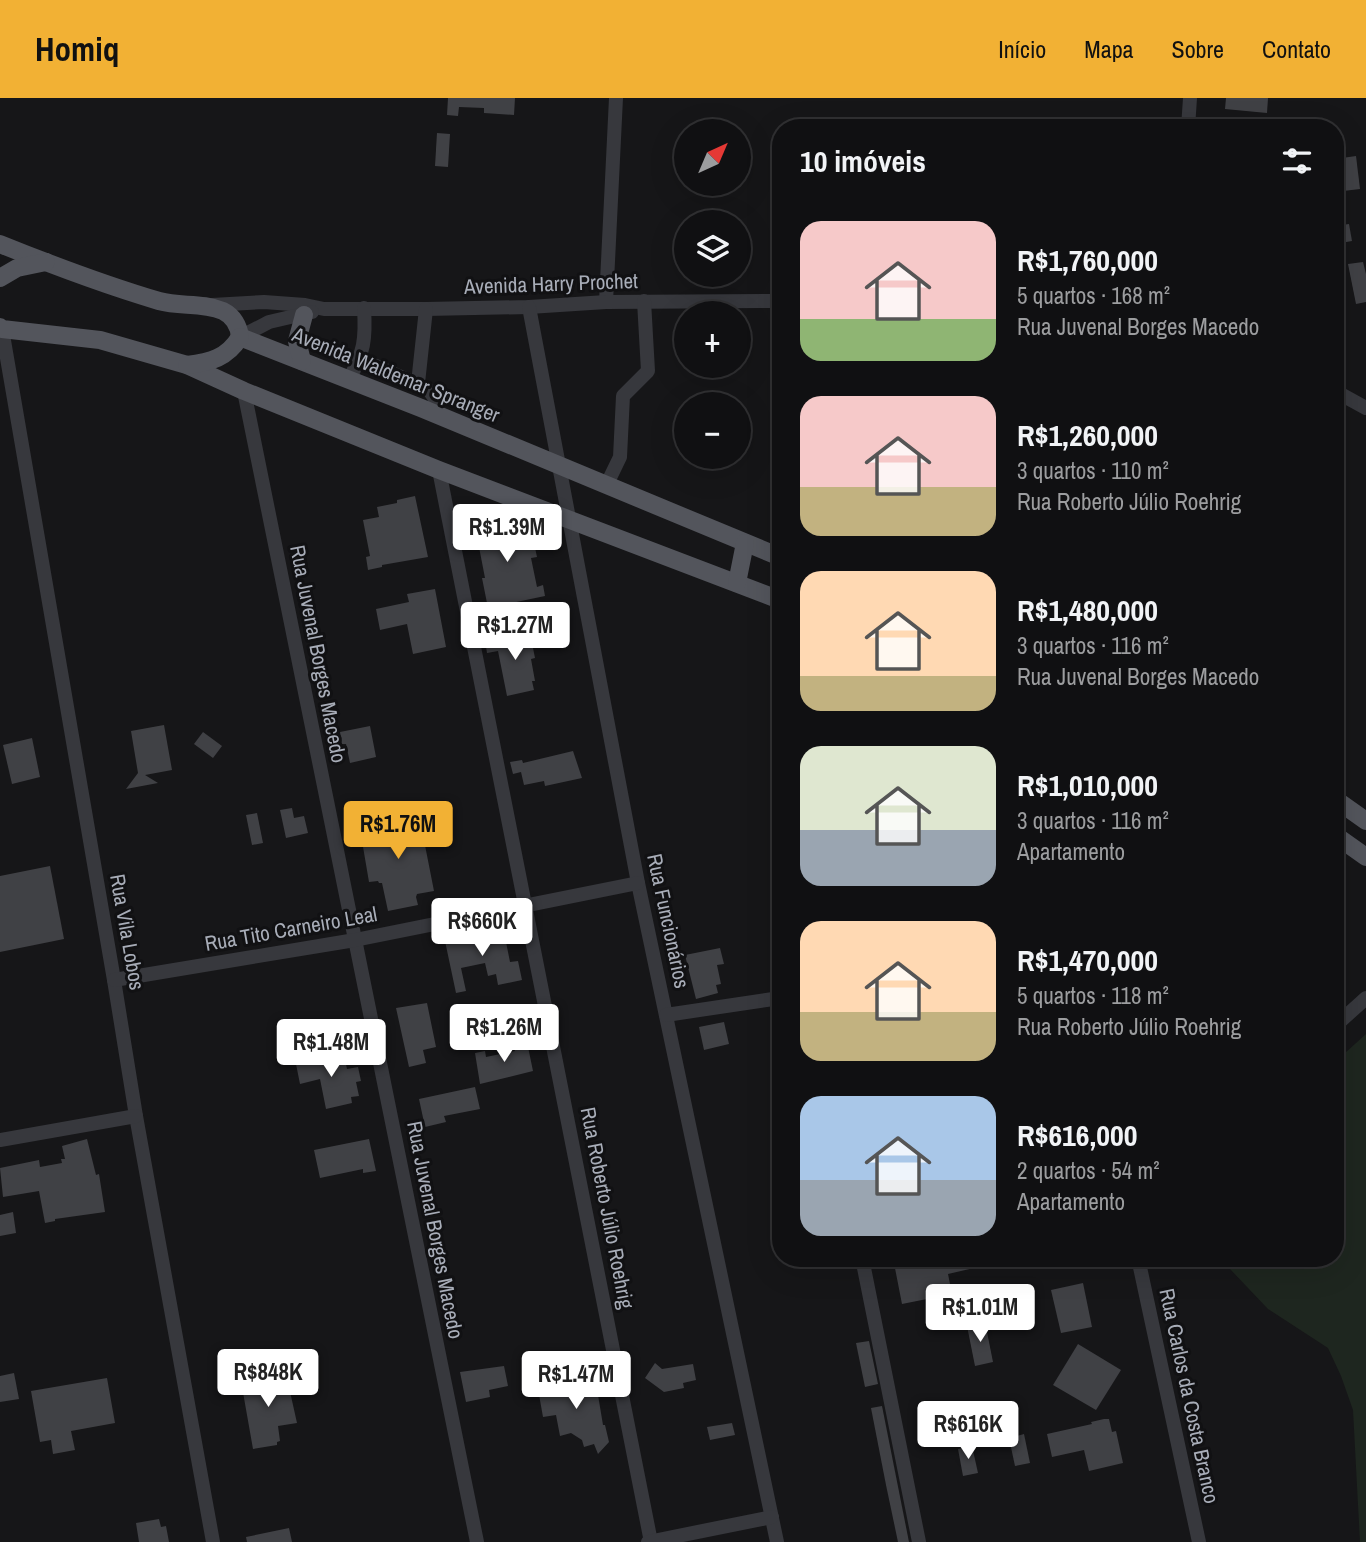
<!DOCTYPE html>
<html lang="pt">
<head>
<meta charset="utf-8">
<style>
  :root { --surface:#101012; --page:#1e1e20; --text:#f1f3f6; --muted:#9c9d9f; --line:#303032; --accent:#f2b134 }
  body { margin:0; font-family:"Archivo Narrow",sans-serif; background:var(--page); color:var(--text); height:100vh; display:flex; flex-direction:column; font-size:26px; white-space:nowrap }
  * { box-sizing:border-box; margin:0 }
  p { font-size:23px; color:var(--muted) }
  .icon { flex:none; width:38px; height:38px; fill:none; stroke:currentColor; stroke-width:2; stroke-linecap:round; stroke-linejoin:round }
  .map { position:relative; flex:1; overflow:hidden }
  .panel { position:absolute; left:772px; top:21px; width:572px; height:1148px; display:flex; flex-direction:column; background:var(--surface); border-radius:28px; box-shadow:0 7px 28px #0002,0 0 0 2px var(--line) }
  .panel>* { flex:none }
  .needle { width:46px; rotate:44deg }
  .tools { position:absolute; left:674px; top:21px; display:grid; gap:14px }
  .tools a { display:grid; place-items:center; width:77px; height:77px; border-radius:50%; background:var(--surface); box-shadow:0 7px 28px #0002,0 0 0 2px var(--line); font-size:35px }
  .price { position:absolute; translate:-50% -60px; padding:0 16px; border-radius:7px; background:#fff; color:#222; font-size:23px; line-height:46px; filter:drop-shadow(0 2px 4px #0008) }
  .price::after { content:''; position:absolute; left:50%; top:42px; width:21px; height:16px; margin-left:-10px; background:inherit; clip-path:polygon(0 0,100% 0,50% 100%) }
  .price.active { background:var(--accent); color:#111 }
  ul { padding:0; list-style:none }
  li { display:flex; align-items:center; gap:21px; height:175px; padding:0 28px }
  li span { display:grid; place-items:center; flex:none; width:196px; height:140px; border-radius:21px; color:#555 }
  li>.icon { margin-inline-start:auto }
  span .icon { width:84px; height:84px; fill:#fffc; stroke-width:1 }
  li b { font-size:30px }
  h2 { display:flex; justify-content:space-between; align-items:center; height:84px; padding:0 28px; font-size:30px }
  header { display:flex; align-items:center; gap:42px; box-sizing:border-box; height:98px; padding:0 35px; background:var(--accent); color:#111 }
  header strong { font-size:33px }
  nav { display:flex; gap:38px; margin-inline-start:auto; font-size:24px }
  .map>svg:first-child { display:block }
  .green { fill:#1e261f }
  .building { fill:#404145 }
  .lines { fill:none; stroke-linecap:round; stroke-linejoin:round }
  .minor { stroke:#37383d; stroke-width:14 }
  .major { stroke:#53555c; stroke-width:18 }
  .labels { text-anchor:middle; stroke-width:6; stroke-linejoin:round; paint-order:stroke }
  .street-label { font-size:21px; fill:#a8adb8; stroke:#111113 }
</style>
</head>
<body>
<header>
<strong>Homiq</strong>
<nav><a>Início</a><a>Mapa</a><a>Sobre</a><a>Contato</a></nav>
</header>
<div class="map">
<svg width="1366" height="1444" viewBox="0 0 1366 1444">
  <rect width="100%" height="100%" fill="#161618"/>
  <path class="green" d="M1366,936V1444H1360L1353,1312L1341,1278L1328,1250L1268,1211L1230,1171L1234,1160H1335V964Z"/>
  <g class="building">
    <path d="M448,0H515L514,17L484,15V10L459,9L458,18L447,17Z"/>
    <path d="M1226,0H1268L1267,15L1225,11Z"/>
    <path d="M437,35L450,36L448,69L435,68Z"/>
    <path d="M1356,58L1360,91L1335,94V61Z"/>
    <path d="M1349,126L1352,143L1335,146V128Z"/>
    <path d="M1363,164L1366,176V204L1356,206L1348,166Z"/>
    <path d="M415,398L428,459L382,467V469L368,472L366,459L370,458L363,422L379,419L377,409L397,405V402Z"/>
    <path d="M523,425V427L530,426L537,459L531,460L537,489L543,487L545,498L488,510L482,480H485L479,449L474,450L470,430L489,426V429L501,430Z"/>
    <path d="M435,491L446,549L413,556L407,526L380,532L376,511L409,504L407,496Z"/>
    <path d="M530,535L535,560L531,561L535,583H532L534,592L507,598L498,553L487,555L485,542Z"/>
    <path d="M164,627L172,672L145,677L158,685L126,691L138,675L131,633Z"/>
    <path d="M370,628L376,659L350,665L346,646H342L340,634Z"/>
    <path d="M203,634L222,648L213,660L194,646Z"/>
    <path d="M32,640L40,679L12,686L3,647Z"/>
    <path d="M573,653L582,680L545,688L544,683L524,687L521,674L513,676L510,664L522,662L523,665Z"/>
    <path d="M292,710L294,720L304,718L308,735L286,740L280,712Z"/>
    <path d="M257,715L263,745L252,747L246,717Z"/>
    <path d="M414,718L416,728L421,727L434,793L417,796L416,799L418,807L388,813L382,785H379L378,783L369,784L361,737L372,735L370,724Z"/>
    <path d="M50,768L64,841L0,854V778Z"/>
    <path d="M492,833L493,841L505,839L510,864L518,863L522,882L498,887L496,876L488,878L485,865L461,870L466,893L456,895L445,843Z"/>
    <path d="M720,850L724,866L717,867L721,886L716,887L718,895L696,901L685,857Z"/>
    <path d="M427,905L436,949L423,952L426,965L409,969L396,910Z"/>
    <path d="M724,924L729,946L704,952L699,929Z"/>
    <path d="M527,944L533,973L480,986L475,955L485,953L486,959L515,953L513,947Z"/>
    <path d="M344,957L347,971L358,969L361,983L356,984L359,998L351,999L352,1005L326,1011L320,981L300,986L295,961L312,958L313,963Z"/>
    <path d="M475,989L480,1011L444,1018L446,1024L425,1029L419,1001Z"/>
    <path d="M87,1041L96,1077L99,1076L105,1114L55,1121V1123L45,1125L39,1093L3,1099L0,1070L39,1062L40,1069L62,1065L61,1061H65L62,1048Z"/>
    <path d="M369,1041L376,1073L363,1075V1071L320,1080L314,1052Z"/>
    <path d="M13,1114L16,1135L0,1138V1117Z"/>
    <path d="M893,1160H972L974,1170L948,1176L952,1196L902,1206Z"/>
    <path d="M1083,1185L1092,1229L1061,1235L1051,1192Z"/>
    <path d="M985,1224L993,1264L975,1268L967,1228Z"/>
    <path d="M869,1243L878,1286L865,1289L856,1245Z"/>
    <path d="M1078,1246L1121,1272L1096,1312L1053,1287Z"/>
    <path d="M655,1265L662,1271L693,1266L696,1282L683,1285L684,1290L664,1294L645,1280Z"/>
    <path d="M504,1268L508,1288L489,1292L490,1299L466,1304L460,1274Z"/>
    <path d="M14,1275L19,1301L0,1304V1278Z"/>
    <path d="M284,1276L285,1280H287L297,1325L278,1328L280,1343L277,1344V1347L253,1351L241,1283Z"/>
    <path d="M595,1279L603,1327H605L609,1344L598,1356L594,1346L584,1349L582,1342L571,1335L560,1338L556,1317L543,1319L538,1291Z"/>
    <path d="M107,1280L115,1325L71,1333L75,1352L53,1356L51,1342L40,1344L31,1293Z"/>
    <path d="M882,1308L909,1444H898L886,1387L871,1310Z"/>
    <path d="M1104,1321H1109L1112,1334L1116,1333L1123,1365L1089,1373L1084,1352L1052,1359L1047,1336L1092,1326L1091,1324Z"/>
    <path d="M732,1325L735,1337L710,1342L707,1329Z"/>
    <path d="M1024,1336L1030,1365L1015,1368L1009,1340Z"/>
    <path d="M972,1348L978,1375L963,1378L958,1351Z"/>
    <path d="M159,1421L161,1429L166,1428L169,1444H139L136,1425Z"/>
    <path d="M289,1430L292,1444H247L246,1439Z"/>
  </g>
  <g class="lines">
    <g class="minor">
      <path d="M1188,30L1190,0"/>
      <path d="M606,204L616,0"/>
      <path d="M212,207L264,204L305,207L324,211H426L529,209L606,204L780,203"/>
      <path d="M529,209L638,785L777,1444"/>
      <path d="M0,231H2L114,882L136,1018L213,1444"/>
      <path d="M240,239L269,224L312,214"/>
      <path d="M360,261L428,291L434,299L438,317"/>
      <path d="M349,281C364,255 366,241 364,210"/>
      <path d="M418,285L426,211"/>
      <path d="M244,293L477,1444"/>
      <path d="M1335,293L1366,310"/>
      <path d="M439,372L651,1444"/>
      <path d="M606,388L620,359L623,298L648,273L644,203"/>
      <path d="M114,882L355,842L638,785"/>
      <path d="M666,917L780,900"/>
      <path d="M1335,928L1366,900"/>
      <path d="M0,1042L136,1018"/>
      <path d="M862,1160L919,1444"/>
      <path d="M1138,1160L1199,1444"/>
      <path d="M648,1444L772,1419"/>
    </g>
    <g class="major">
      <path d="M0,146C52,167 105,187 159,203C180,209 202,204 223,213C233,218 239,228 240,239"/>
      <path d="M0,180L17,170L46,164"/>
      <path d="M0,229L2,231L100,242L187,267L244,293L439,372L780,502"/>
      <path d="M240,239L421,310L780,459"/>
      <path d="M302,263L297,243L304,217"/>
      <path d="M187,267C211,264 227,260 240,239"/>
      <path d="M737,485L745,445"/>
      <path d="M1335,701L1366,723"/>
      <path d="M1335,737L1366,759"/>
    </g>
  </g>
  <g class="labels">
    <g class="street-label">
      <text transform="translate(551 186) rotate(-2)" y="7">Avenida Harry Prochet</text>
      <text transform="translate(396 277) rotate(22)" y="7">Avenida Waldemar Spranger</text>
      <text transform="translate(318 556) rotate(79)" y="7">Rua Juvenal Borges Macedo</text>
      <text transform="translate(668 823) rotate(78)" y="7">Rua Funcionários</text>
      <text transform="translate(291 831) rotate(-10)" y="7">Rua Tito Carneiro Leal</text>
      <text transform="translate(127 834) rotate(80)" y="7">Rua Vila Lobos</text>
      <text transform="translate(607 1110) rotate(79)" y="7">Rua Roberto Júlio Roehrig</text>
      <text transform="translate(435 1132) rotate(79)" y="7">Rua Juvenal Borges Macedo</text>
      <text transform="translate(1189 1298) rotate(78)" y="7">Rua Carlos da Costa Branco</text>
    </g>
  </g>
</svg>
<div class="tools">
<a><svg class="needle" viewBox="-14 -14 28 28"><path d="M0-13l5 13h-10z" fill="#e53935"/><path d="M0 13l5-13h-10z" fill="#9c9d9f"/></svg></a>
<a><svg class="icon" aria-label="layers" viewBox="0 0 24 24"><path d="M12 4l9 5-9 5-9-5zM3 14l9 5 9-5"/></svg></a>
<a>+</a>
<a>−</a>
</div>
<b class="price" style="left:507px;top:466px">R$1.39M</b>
<b class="price" style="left:515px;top:564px">R$1.27M</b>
<b class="price active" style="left:398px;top:763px">R$1.76M</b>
<b class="price" style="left:482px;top:860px">R$660K</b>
<b class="price" style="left:504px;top:966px">R$1.26M</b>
<b class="price" style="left:331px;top:981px">R$1.48M</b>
<b class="price" style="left:980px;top:1246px">R$1.01M</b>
<b class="price" style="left:268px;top:1311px">R$848K</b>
<b class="price" style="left:576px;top:1313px">R$1.47M</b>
<b class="price" style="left:968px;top:1363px">R$616K</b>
<section class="panel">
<h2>10 imóveis<svg class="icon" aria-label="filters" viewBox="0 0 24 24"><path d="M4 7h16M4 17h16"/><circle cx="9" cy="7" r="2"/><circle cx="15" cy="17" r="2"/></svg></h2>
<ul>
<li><span style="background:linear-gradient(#f6c9c9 70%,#8fb573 0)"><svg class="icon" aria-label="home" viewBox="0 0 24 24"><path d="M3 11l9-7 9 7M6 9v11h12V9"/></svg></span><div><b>R$1,760,000</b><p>5 quartos · 168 m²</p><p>Rua Juvenal Borges Macedo</p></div></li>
<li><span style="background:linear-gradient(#f6c9c9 65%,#c2b280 0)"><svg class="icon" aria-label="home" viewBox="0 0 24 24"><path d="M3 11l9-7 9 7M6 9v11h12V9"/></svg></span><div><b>R$1,260,000</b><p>3 quartos · 110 m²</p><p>Rua Roberto Júlio Roehrig</p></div></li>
<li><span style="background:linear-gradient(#ffd9b3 75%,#c2b280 0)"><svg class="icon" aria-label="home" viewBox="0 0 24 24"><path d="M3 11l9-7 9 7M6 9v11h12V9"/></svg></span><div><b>R$1,480,000</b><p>3 quartos · 116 m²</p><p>Rua Juvenal Borges Macedo</p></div></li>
<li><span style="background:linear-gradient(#dfe7d0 60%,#9aa5b1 0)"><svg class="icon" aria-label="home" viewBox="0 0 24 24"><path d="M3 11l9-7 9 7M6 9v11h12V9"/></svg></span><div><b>R$1,010,000</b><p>3 quartos · 116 m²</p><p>Apartamento</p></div></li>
<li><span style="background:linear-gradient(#ffd9b3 65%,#c2b280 0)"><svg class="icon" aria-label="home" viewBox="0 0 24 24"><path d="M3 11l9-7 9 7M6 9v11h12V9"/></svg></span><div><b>R$1,470,000</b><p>5 quartos · 118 m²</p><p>Rua Roberto Júlio Roehrig</p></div></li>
<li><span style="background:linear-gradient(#a9c7e8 60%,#9aa5b1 0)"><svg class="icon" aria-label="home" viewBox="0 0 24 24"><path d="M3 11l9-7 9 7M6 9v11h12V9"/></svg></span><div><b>R$616,000</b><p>2 quartos · 54 m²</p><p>Apartamento</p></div></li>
</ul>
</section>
</div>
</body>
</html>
